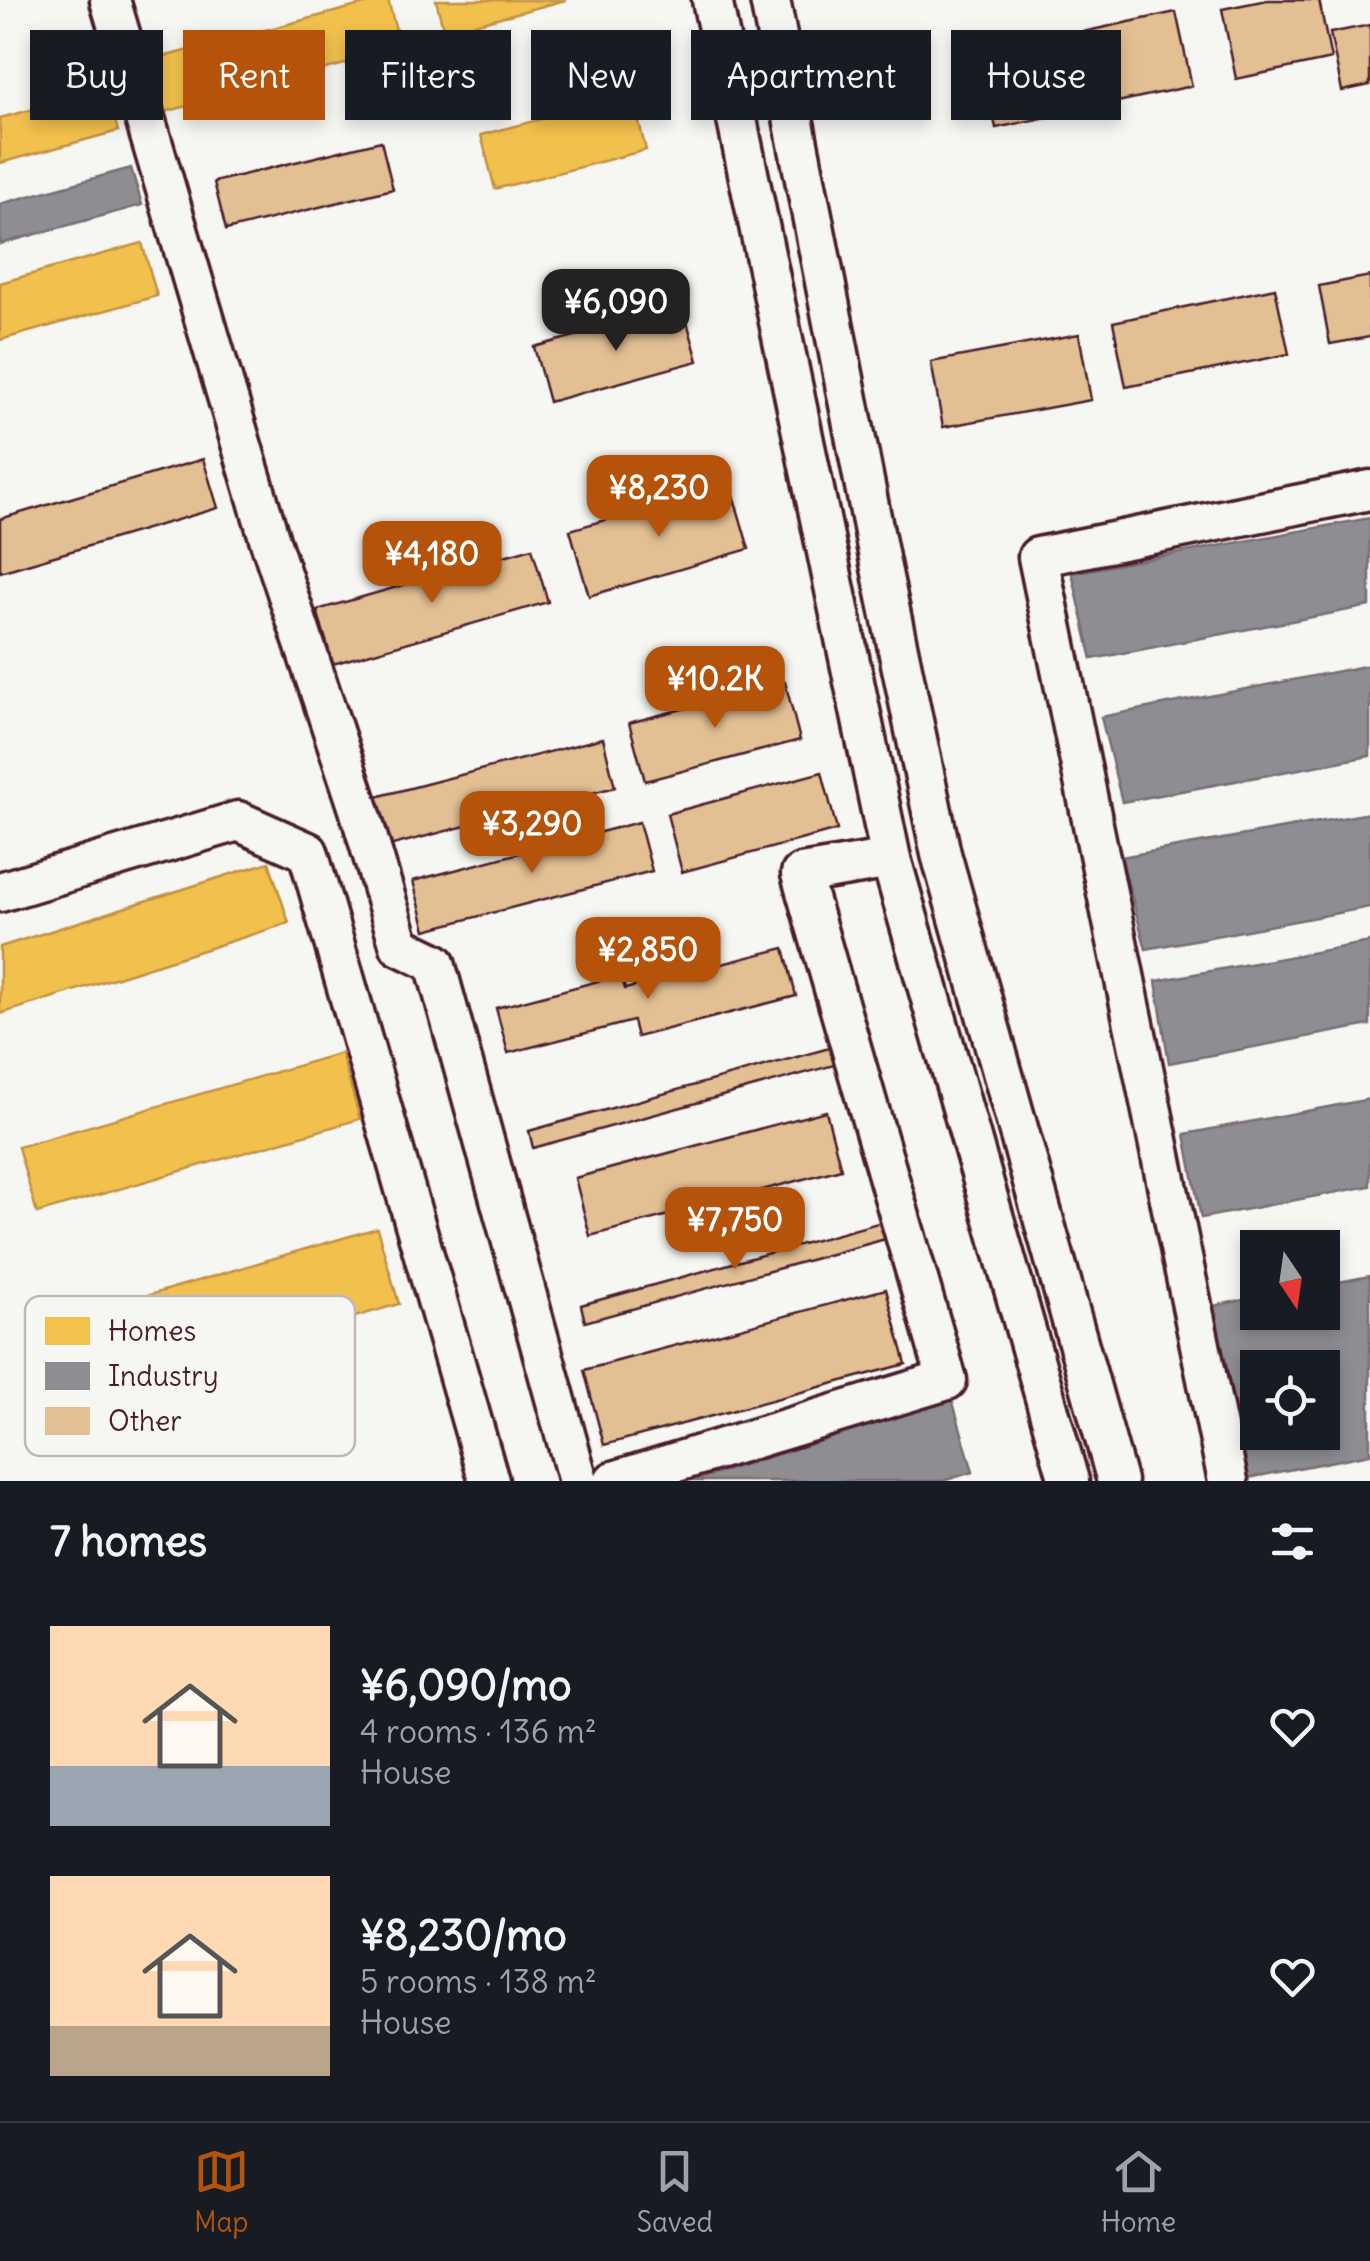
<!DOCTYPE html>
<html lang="en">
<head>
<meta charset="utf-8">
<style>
  :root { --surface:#171b24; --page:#20242c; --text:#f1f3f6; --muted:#9ea1a6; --line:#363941; --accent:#b45309 }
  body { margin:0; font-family:Delius,sans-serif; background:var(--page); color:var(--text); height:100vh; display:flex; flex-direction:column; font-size:38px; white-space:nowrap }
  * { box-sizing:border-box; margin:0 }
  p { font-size:32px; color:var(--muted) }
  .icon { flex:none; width:55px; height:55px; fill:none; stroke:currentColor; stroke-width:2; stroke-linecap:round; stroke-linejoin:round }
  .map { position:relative; height:1481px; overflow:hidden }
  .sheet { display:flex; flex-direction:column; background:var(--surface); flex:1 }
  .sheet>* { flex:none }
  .top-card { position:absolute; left:30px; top:30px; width:1310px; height:90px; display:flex; gap:20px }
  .needle { width:65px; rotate:167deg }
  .fabs { position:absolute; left:1240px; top:1230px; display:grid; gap:20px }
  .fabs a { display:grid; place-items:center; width:100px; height:100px; border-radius:0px; background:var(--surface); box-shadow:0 5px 15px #0003; font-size:50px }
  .price { position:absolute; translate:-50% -85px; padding:0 22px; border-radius:20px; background:var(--accent); color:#fff; font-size:32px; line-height:65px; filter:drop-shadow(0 2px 5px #0008) }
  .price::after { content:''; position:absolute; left:50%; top:60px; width:30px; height:22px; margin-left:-15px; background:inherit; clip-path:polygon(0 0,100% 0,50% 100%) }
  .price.on { background:#222; color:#fff }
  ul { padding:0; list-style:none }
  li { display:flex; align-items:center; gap:30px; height:250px; padding:0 50px }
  li span { display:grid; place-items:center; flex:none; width:280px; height:200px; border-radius:0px; color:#555 }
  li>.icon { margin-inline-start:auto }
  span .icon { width:120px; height:120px; fill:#fffc; stroke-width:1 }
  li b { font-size:42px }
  h2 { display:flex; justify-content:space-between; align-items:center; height:120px; padding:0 50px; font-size:42px }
  .tag { padding:0 35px; border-radius:0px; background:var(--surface); box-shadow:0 5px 15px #0003; font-size:35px; line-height:90px }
  .tag.on { background:var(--accent); color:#fff }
  .menu { display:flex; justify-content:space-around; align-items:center; height:140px; border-top:2px solid var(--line); background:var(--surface); font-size:28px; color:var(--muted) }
  .menu a { display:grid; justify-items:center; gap:5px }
  .menu .on { color:var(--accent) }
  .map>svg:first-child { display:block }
  .homes { fill:#f2c14e; stroke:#c09044; stroke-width:2.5 }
  .industry { fill:#8d8d92; stroke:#796c73; stroke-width:2.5; fill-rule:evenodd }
  .building { fill:#e3bf94; stroke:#4a1f2b; stroke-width:2.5 }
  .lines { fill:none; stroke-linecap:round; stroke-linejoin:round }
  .street-casing { stroke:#4a1f2b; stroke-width:45 }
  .street { stroke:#f6f6f2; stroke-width:38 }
  .key { fill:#f6f6f2; stroke:#c2b6b6; stroke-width:2.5 }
  .key-label { font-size:28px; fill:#4a1f2b }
</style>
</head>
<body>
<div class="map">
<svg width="1370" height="1481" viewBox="0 0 1370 1481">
  <rect width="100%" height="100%" fill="#f6f6f2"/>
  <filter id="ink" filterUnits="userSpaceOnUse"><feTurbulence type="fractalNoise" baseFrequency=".01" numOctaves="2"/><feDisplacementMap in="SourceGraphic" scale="20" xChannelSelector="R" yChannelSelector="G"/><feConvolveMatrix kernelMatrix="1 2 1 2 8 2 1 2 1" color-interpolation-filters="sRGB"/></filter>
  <g filter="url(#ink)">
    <g class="homes">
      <path d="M380,0H388L401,49L165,112L151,60Z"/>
      <path d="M436,0H566L444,32Z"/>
      <path d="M107,90L118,131L0,163V118Z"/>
      <path d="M632,95L646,150L495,189L481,135Z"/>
      <path d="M142,243L157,296L0,340V283Z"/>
      <path d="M269,862L289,923L0,1014V947Z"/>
      <path d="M341,1053L360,1119L37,1213L18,1147Z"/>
      <path d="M377,1228L399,1304L94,1394L71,1318Z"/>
    </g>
    <g class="industry">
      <path d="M131,168L142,205L0,244V204Z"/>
      <path d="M1370,518V606L1092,659L1072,573Z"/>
      <path d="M1370,665V756L1122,802L1101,717Z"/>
      <path d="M1370,813V907L1146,949L1121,857Z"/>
      <path d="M1370,942V1025L1169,1063L1156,981Z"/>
      <path d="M1370,1099V1186L1201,1218L1185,1134Z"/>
      <path d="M1370,1276V1454L1248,1478L1213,1306L1258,1297V1312H1322V1285ZM1258,1368H1322V1432H1258Z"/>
      <path d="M952,1399L973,1472L943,1481H693Z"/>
    </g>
    <g class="building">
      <path d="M1267,0H1319L1331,59L1236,79L1222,9Z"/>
      <path d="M1176,12L1192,86L996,128L980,54Z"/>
      <path d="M1370,25V85L1342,91L1330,33Z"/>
      <path d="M381,141L393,189L226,230L214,182Z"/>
      <path d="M1370,276V337L1330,344L1319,286Z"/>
      <path d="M1275,288L1289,354L1126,387L1113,322Z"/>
      <path d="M683,307L698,361L549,402L534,347Z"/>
      <path d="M1079,334L1091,400L943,427L931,362Z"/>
      <path d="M203,459L218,508L0,572V519Z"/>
      <path d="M730,484L749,549L589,596L570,530Z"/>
      <path d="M532,548L548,602L333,664L317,610Z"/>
      <path d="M785,682L800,740L645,781L629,723Z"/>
      <path d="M603,738L615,787L389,846L376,797Z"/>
      <path d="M822,772L837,830L682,872L667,814Z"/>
      <path d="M639,822L652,871L426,930L413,881Z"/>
      <path d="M784,948L796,996L637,1037L633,1021L508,1053L496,1008L621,975L625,989Z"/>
      <path d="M833,1047L838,1064L533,1148L529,1131Z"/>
      <path d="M826,1111L841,1169L590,1236L575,1178Z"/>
      <path d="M885,1221L889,1238L585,1322L581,1305Z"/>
      <path d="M886,1289L906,1364L604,1445L584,1370Z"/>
    </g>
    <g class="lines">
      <g class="street-casing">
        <g id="street">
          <path d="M110,0L270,541L359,809L400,946L435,963L578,1481"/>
          <path d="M712,0L891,859L1069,1481"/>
          <path d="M770,0L881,568L941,854L1117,1481"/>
          <path d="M0,892L238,821L308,852L489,1481"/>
          <path d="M614,1481L947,1380L801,874L891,859"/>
          <path d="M1228,1481L1038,557L1370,490"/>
        </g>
      </g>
      <use href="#street" class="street"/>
    </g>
  </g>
  <rect x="25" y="1296" width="330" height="160" rx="15" class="key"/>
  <rect x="45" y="1317" width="45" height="28" fill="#f2c14e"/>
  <rect x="45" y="1362" width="45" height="28" fill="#8d8d92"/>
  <rect x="45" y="1407" width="45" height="28" fill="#e3bf94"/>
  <g class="key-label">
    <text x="108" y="1341">Homes</text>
    <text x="108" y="1386">Industry</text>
    <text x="108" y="1431">Other</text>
  </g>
</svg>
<div class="fabs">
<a><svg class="needle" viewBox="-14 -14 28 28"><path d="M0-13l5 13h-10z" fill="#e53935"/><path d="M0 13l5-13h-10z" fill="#9ea1a6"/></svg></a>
<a><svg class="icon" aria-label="locate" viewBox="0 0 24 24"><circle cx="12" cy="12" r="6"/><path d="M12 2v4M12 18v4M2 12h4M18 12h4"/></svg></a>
</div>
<b class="price on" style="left:616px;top:354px">¥6,090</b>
<b class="price" style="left:659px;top:540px">¥8,230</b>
<b class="price" style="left:432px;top:606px">¥4,180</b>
<b class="price" style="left:715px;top:731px">¥10.2K</b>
<b class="price" style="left:532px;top:876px">¥3,290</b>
<b class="price" style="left:648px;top:1002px">¥2,850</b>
<b class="price" style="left:735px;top:1272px">¥7,750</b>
<div class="top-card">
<a class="tag">Buy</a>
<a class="tag on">Rent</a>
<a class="tag">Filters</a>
<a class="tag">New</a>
<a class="tag">Apartment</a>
<a class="tag">House</a>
</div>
</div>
<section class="sheet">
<h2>7 homes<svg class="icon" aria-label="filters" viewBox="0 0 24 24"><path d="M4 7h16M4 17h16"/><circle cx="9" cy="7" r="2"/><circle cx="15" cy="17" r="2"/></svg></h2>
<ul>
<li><span style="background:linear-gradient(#ffd9b3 70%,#9aa5b1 0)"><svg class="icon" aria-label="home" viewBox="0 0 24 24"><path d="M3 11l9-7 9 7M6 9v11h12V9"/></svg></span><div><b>¥6,090/mo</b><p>4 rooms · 136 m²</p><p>House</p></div><svg class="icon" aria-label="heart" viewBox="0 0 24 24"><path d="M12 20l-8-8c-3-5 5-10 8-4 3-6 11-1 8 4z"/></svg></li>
<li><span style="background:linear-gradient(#ffd9b3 75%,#b9a48a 0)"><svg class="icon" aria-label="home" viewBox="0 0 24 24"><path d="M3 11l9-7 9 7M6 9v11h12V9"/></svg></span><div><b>¥8,230/mo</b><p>5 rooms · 138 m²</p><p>House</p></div><svg class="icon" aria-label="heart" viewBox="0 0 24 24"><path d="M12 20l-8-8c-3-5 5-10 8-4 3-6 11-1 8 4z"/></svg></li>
</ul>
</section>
<nav class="menu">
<a class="on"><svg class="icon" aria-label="map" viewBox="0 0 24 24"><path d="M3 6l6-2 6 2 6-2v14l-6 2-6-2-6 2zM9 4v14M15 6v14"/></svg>Map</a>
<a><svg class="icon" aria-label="saved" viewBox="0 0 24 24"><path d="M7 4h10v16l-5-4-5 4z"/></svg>Saved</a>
<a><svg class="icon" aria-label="home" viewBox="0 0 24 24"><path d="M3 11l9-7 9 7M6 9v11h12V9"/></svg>Home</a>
</nav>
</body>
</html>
